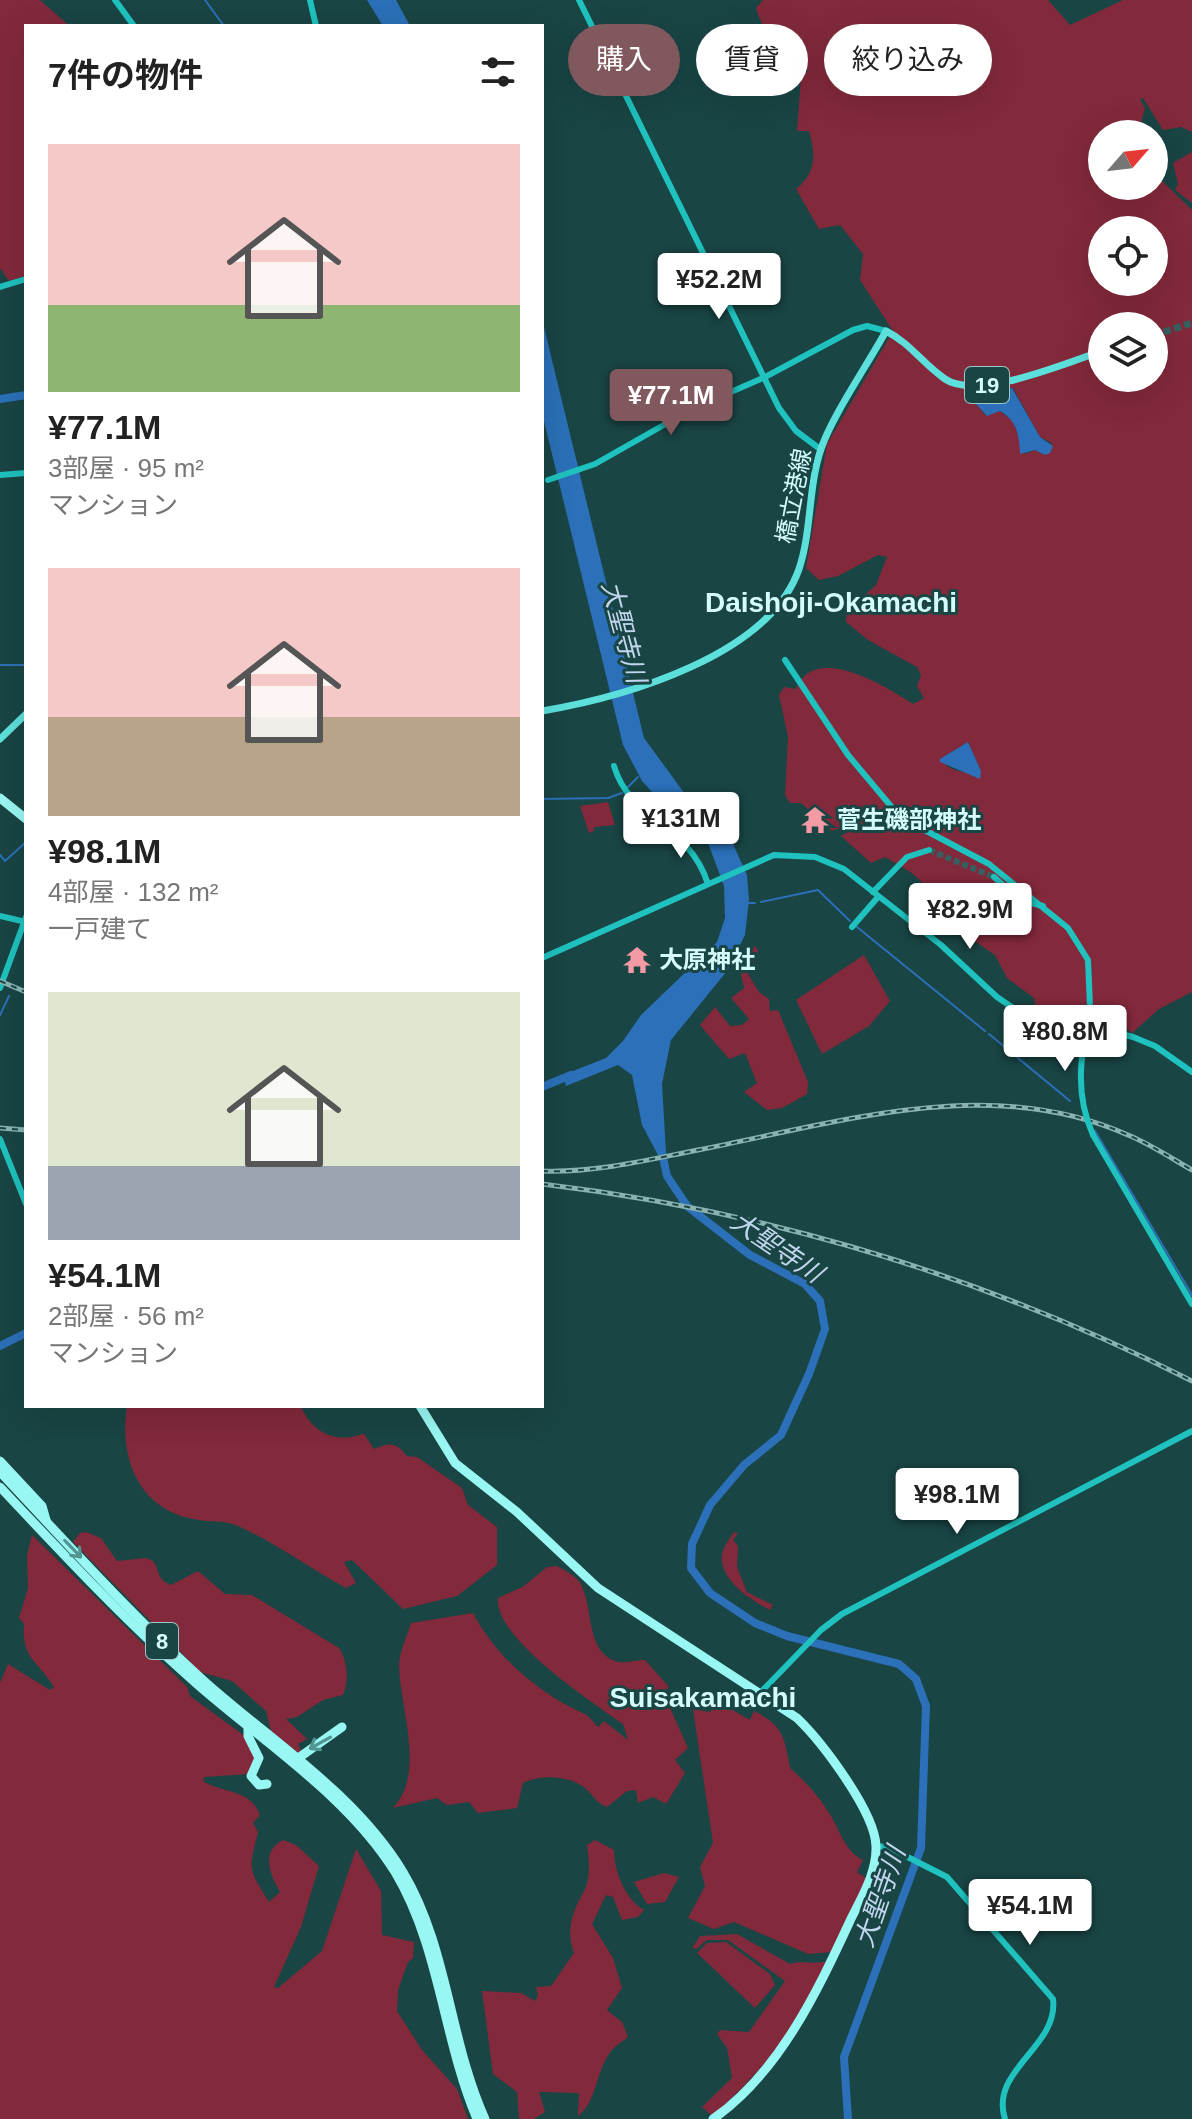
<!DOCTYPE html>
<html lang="ja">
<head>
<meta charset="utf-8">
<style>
  :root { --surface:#fff; --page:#f6f6f6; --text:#222; --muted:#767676; --accent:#80585d }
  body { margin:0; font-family:Arial,"Noto Sans JP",sans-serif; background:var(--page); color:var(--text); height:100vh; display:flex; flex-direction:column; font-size:30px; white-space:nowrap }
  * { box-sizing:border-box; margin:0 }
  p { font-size:26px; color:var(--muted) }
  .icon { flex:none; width:44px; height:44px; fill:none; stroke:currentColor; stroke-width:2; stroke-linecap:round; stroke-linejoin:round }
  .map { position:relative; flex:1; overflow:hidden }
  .sheet { position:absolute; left:24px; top:24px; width:520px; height:1384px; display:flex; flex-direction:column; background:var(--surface); border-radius:0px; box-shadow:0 8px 32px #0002 }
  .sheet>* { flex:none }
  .hud { position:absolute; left:568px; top:24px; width:504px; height:72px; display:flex; gap:16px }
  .needle { width:52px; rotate:62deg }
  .fabs { position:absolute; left:1088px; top:120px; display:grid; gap:16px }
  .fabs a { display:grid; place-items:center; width:80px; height:80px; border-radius:50%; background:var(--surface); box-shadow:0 8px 32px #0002; font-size:40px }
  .price { position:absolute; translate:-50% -68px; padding:0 18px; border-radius:8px; background:#fff; color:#222; font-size:26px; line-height:52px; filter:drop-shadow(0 2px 4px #0008) }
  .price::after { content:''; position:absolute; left:50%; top:48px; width:24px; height:18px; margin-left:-12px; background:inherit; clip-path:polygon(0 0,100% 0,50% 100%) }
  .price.selected { background:var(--accent); color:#fff }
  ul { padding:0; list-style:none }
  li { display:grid; align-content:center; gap:16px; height:424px; padding:0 24px }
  li span { display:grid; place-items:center; height:248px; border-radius:0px; color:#555 }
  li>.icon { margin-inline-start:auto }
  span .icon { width:144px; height:144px; fill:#fffc; stroke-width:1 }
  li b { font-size:34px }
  h2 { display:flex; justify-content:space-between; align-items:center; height:96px; padding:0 24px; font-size:34px }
  .chip { padding:0 28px; border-radius:36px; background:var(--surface); box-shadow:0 8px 32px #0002; font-size:28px; line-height:72px }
  .chip.selected { background:var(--accent); color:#fff }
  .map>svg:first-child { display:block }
  .green { fill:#82293b; fill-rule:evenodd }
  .water { fill:#2b70b8 }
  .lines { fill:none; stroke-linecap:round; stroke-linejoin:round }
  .stream { stroke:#2b70b8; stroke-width:2 }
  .river { stroke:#2b70b8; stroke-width:8 }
  .secondary-tunnel { stroke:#35605f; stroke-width:6; stroke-dasharray:6 3; stroke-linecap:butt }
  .primary-tunnel { stroke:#35605f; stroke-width:7; stroke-dasharray:7 3.5; stroke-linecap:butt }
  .secondary { stroke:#1fc2be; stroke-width:6 }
  .primary { stroke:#5de0db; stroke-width:7 }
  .highway { stroke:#99f7f3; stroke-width:9 }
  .rail-casing { stroke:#89b2b1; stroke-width:5 }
  .rail { stroke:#194544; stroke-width:2; stroke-dasharray:6; stroke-linecap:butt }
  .secondary-bridge { stroke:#1fc2be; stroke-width:6 }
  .oneway { stroke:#539593 }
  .labels { text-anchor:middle; stroke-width:6; stroke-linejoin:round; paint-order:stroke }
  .shield { fill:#194544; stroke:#9dc5c3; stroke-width:2 }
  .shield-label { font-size:22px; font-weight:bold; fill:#d5fcfa }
  .street-label { font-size:24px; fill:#d5fcfa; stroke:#194544 }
  .poi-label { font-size:24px; font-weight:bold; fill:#d5fcfa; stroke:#194544; text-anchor:start }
  .water-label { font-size:26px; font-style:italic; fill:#c1d5ed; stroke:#194544 }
  .quarter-label { font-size:28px; font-weight:bold; fill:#d5fcfa; stroke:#194544 }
</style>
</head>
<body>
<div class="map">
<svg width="1192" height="2119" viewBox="0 0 1192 2119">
  <rect width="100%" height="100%" fill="#194544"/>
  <g class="green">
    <path d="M0,0H40L67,24L76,26H26V276L9,281L0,268Z"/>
    <path d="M763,0H1048L1070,25L1123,0H1192V132L1181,127L1163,130L1143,98L1140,100L1145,108L1138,134H1102V186H1154L1155,174L1192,210V992L1159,1009L1132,1033L1105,1012L1085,1015L1083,1024H1065L1066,1018L1036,1009L1034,998L1007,978L995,955L964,934L957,915L912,873L885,857L871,863L841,836L850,831L847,825L832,831L801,803H790L785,795L788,737L779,695L784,687L796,689C815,642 885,686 913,704L924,698L917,686L921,675L917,667L868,640L846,622L847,611L876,585L887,557L878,555L838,576L819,580L806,568L827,444L893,331L860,280L863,254L840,225L819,229L796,189C816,173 816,155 809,131H797L801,77L808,71C790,45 767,46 756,8ZM1102,230H1154V282H1102ZM1102,326H1154V378H1102ZM1013,388L1040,437L1052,443L1042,454L1035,450L1025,454L1013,421L1000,411L985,415L976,404L977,396ZM968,742L981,771C966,774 950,772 940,759Z"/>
    <path d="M1192,152V203L1175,190L1178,184L1173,163Z"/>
    <path d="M608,802L615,825L594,827V831L589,833L580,806Z"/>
    <path d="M755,945L758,951L748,974L759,992L769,999L770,1011L778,1010L808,1082L807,1094L782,1108L767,1110L744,1092L757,1083L745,1053L729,1059L700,1025L715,1007L730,1026L742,1025L749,1019L731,998L744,988L741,975Z"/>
    <path d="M864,955L890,1001L869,1026L822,1054L796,1000Z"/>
    <path d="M301,1406C309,1427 328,1441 352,1437C356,1436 360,1434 364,1434L374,1449C390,1442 396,1442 407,1456L417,1457L462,1488L468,1505L497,1527V1565L457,1596L403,1609L352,1560L344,1562L356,1583L346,1588C311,1569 277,1544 240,1527C224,1519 210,1523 193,1519C138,1508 119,1458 127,1407Z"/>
    <path d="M86,1532L101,1538L117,1561L146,1558L153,1561C160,1571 157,1580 171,1585L198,1571L225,1594L252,1595L339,1648C348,1661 349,1682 343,1695L323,1700L297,1717L286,1719L307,1739L298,1744L301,1751L298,1753L271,1731L266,1711L232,1681L200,1672L73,1542L80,1533Z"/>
    <path d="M734,1532L738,1533L733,1540L738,1546L737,1567L747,1592L773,1605L770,1610C751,1600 719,1580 722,1555C723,1547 730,1538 734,1532Z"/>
    <path d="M32,1535L187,1687L190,1696L246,1737L257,1754L249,1774L204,1777L203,1781C220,1793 250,1788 260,1815L253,1823L258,1832C249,1870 247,1867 269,1902L280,1892C270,1874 260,1852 283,1840L296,1845L319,1866L301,1927L274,1987L278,1988L322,1951L356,1849L381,1891L382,1935L414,1942L413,1958L408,1962L398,1990L397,2011L422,2050L457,2089L468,2119H0V1683L8,1664L50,1690L54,1687C38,1661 21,1658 24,1624L19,1618L28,1588L27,1555Z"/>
    <path d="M557,1566C564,1570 572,1574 578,1580C595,1601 583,1654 619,1662C627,1663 638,1660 645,1660L669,1687L663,1692L688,1748L675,1760L685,1773L666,1804L653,1797L638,1803L636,1790L627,1791L607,1807C595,1803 592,1792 582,1786C566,1775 539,1775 523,1783L517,1808L478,1813L469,1802L447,1805L437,1798L393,1808C426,1773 400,1708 399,1666C399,1653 407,1636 411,1623L473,1613C496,1657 540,1695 587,1715L598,1727L604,1721L628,1740L623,1724C592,1702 494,1638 498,1598L524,1586L547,1567Z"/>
    <path d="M721,1694L729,1708L750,1720L754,1711C783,1725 785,1739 790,1768C805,1781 818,1795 829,1813C840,1829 844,1851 863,1860L857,1872L867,1879L832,1952L808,1954L734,1922L714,1929L688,1918L705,1886L700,1867L713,1843L693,1709L710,1712Z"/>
    <path d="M595,1840L614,1850C614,1871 625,1899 644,1910L638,1917L622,1920L613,1897L606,1895L592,1924L613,1958L622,1988L607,2010L622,2022L628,2037C622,2042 613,2047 609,2054C595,2075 597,2101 578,2116L579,2093L539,2092L545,2112L534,2119H519L517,2092L493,2074L482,1991L521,1993L535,2001L538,1995L536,1987L551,1986L574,1953C565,1930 573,1911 584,1891C591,1878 589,1859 587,1845Z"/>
    <path d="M664,1873L679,1877L665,1902L647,1904L634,1882Z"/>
    <path d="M737,1934L790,1964C803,1960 814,1965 828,1961C796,2028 768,2067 712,2116L702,2107L732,2078L727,2048L717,2034L720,2030L749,2032L785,1981L728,1940H707L696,1949L692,1948L700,1936Z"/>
    <path d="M726,1942L770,1974L775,1985L755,2008L697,1953L707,1943Z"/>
  </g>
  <g class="water">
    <path d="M367,0H396L410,26H383Z"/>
    <path d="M542,319L644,738L685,794L728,833L747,875L749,900L745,935L727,971L671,1040L662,1084L666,1153L658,1155L642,1125L632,1075L618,1065L566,1086L563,1075L606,1058L623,1041L641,1015L717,942L725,918L724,886L708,843L674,816L642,781L623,745L542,413Z"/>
    <path d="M1012,388L1040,437L1053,446L1050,453L1045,455L1035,450L1020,454C1019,437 1018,421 1000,411L987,416L976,404L977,396Z"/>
    <path d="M968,742L981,771L980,779L940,762V759Z"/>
  </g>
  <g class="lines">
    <g class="stream">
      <path d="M205,0L224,26"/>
      <path d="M0,665H26"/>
      <path d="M628,787L638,777"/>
      <path d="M542,799L608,798L622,793"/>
      <path d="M0,855L5,861L26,842"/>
      <path d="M761,902L818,890L850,921"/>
      <path d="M746,903H755"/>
      <path d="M857,927L985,1031"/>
      <path d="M0,1015L9,996"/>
      <path d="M989,1034L1070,1101"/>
      <path d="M1095,1131L1192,1295"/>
    </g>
    <g class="river">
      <path d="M0,399L26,395"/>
      <path d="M542,1087L571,1075"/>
      <path d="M660,1143L667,1176L687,1206L750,1255L805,1284L820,1301L825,1329L809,1374L781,1435L744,1465L710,1505L692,1544L691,1568L710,1593L755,1623L787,1636L899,1664L916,1679L926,1706L921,1848L844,2057L848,2119"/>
      <path d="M0,1346L26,1333"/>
    </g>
    <path class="secondary-tunnel" d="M929,850L994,877"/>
    <path class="primary-tunnel" d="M1154,335L1192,323"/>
    <g class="secondary">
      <path d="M115,0L134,26"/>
      <path d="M310,0L316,26"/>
      <path d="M579,0L779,408L796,431L820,449"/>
      <path d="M0,287L26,279"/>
      <path d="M0,475L26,473"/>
      <path d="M548,480L595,464L692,409L763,378L853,330L867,326L886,331"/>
      <path d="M785,660L848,755L900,817L989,864L1068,928L1088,960L1090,1006"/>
      <path d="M614,766C630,821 688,822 708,884"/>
      <path d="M994,877L1020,900L1043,906"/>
      <path d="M873,892L907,857L929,850"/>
      <path d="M0,916L26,922"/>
      <path d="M852,927L878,897"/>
      <path d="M542,958L774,855L815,857L844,869L941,945L997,997L1032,1021L1103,1029L1133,1037L1155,1046L1192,1072"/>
      <path d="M0,988L26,917"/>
      <path d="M1093,1135L1192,1304"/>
      <path d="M0,1139L26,1204"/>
      <path d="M761,1692L821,1630L842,1614L1192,1431"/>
      <path d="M876,1846L888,1847L947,1877L1053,1999C1059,2047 989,2070 1005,2119"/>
    </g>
    <g class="primary">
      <path d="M542,711C624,697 769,656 799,569C812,530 808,487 821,449C832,416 868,364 886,331C910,343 923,364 945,379C977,401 1066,363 1102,351"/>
      <path d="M0,739L26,714"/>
    </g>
    <g class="highway">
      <path d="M0,798L26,819"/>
      <path d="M420,1406L455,1463L517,1512L598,1588L797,1718C822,1742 875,1812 876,1846C877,1873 861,1898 850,1921C817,1992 779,2073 713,2119"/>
      <path d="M0,1461L42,1506L46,1520"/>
      <path d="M0,1472C66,1542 131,1615 203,1680C271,1741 355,1793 403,1872C448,1947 449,2040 485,2119"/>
      <path d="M0,1487C64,1555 127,1623 197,1684C263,1742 348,1796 395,1872C440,1947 443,2039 477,2119"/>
      <path d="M248,1728V1736L259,1758L251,1776L259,1785L267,1784"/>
      <path d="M297,1759L342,1727"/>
    </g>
    <g class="rail-casing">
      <g id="rail">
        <path d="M0,981L26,992"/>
        <path d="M0,1128L26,1130"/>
        <path d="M542,1171C595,1173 646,1160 698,1150C837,1123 991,1073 1128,1135C1150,1144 1171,1158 1192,1170"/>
        <path d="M542,1184C769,1211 988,1278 1192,1381"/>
      </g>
    </g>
    <use href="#rail" class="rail"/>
    <path class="secondary-bridge" d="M1090,1006C1082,1051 1073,1091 1093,1135"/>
  </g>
  <defs><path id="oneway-shaft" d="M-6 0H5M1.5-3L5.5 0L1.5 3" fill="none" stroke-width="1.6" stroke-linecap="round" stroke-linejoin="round" transform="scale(2)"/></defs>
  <g class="oneway">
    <use href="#oneway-shaft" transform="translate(73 1549) rotate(46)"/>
    <use href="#oneway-shaft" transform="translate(320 1743) rotate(151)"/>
  </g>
  <defs>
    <g id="temple-bare" transform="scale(2.16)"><path d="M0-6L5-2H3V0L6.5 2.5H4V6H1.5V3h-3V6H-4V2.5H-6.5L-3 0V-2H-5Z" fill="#f49aa5" stroke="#194544" stroke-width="2.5" paint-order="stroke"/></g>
  </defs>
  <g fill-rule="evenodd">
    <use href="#temple-bare" x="815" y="820"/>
    <use href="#temple-bare" x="637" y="960"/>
  </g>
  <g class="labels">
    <g class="shield">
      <rect x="965" y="367" width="44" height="36" rx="6"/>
      <rect x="146" y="1623" width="32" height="36" rx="6"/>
    </g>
    <g class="shield-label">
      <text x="987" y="393">19</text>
      <text x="162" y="1649">8</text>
    </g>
    <g class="street-label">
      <text transform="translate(794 496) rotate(-79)" y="8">橋立港線</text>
    </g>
    <g class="poi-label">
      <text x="837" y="828">菅生磯部神社</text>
      <text x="659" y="968">大原神社</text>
    </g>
    <g class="water-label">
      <text transform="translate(624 632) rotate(75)" y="9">大聖寺川</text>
      <text transform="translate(777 1247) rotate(34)" y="9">大聖寺川</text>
      <text transform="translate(880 1897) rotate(-71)" y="9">大聖寺川</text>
    </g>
    <g class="quarter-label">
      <text x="831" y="612">Daishoji-Okamachi</text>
      <text x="703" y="1707">Suisakamachi</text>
    </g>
  </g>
</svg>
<div class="fabs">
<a><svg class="needle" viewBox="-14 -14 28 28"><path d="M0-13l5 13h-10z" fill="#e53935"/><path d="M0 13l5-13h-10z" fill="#767676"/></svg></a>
<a><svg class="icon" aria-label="locate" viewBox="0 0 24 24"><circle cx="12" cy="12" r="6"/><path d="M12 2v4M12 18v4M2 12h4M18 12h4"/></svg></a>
<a><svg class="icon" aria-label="layers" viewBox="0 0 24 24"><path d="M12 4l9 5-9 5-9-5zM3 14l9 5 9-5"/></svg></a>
</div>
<b class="price" style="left:719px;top:321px">¥52.2M</b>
<b class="price selected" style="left:671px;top:437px">¥77.1M</b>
<b class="price" style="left:681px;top:860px">¥131M</b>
<b class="price" style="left:970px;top:951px">¥82.9M</b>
<b class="price" style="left:1065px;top:1073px">¥80.8M</b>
<b class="price" style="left:957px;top:1536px">¥98.1M</b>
<b class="price" style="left:1030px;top:1947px">¥54.1M</b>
<div class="hud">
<a class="chip selected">購入</a>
<a class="chip">賃貸</a>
<a class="chip">絞り込み</a>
</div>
<section class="sheet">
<h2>7件の物件<svg class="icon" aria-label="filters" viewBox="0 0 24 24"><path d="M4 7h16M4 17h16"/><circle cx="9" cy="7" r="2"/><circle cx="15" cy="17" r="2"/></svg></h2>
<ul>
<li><span style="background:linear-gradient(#f6c9c9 65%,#8fb573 0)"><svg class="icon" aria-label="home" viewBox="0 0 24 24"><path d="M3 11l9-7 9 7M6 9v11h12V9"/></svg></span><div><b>¥77.1M</b><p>3部屋 · 95 m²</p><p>マンション</p></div></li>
<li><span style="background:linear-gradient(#f6c9c9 60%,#b9a48a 0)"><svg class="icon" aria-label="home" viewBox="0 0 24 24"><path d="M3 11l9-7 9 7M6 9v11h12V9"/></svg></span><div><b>¥98.1M</b><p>4部屋 · 132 m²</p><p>一戸建て</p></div></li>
<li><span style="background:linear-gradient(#dfe7d0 70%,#9aa5b1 0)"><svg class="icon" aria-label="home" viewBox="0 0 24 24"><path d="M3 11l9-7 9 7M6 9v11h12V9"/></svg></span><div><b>¥54.1M</b><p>2部屋 · 56 m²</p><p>マンション</p></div></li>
</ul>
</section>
</div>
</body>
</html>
